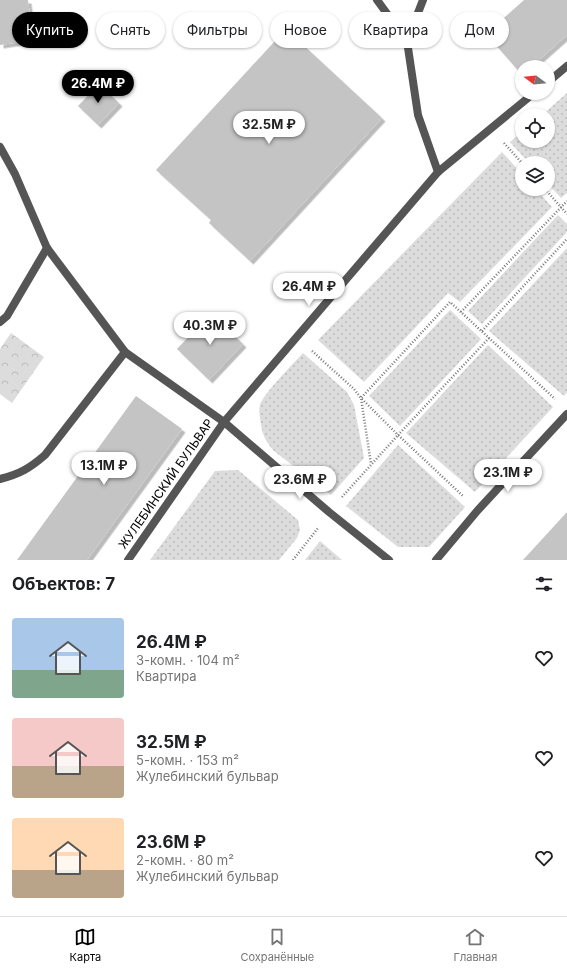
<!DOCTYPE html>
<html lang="ru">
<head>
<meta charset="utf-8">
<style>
  :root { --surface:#fff; --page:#f6f6f6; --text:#202124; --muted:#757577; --line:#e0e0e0; --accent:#000 }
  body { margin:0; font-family:Inter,sans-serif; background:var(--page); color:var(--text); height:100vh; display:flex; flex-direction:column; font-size:15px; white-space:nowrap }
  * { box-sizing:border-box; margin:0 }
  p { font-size:13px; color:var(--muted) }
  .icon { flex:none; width:22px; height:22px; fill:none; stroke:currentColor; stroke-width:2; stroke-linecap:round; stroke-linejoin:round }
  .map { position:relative; height:560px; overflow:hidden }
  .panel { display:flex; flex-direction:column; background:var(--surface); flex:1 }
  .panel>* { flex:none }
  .banner { position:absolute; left:12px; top:12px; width:543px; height:36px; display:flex; gap:8px }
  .needle { width:26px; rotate:286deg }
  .buttons { position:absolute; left:515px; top:60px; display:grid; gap:8px }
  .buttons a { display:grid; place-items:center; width:40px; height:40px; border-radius:50%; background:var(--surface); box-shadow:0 1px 3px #0004; font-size:20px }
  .price { position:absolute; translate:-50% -34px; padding:0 9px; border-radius:14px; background:#fff; color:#222; font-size:13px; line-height:26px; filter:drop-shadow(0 1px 2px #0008) }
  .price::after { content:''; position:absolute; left:50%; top:24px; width:12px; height:9px; margin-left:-6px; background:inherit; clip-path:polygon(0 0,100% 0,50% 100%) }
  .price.active { background:var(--accent); color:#fff }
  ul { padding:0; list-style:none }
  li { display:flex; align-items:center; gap:12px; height:100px; padding:0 12px }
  li span { display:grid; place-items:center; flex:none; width:112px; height:80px; border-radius:4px; color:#555 }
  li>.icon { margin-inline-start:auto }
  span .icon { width:48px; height:48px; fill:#fffc; stroke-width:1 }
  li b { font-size:17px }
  h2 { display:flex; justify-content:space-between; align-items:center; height:48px; padding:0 12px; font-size:17px }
  .pill { padding:0 14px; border-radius:18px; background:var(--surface); box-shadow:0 1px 3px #0004; font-size:14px; line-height:36px }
  .pill.active { background:var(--accent); color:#fff }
  .dock { display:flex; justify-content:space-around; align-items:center; height:56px; border-top:1px solid var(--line); background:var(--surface); font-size:11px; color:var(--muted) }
  .dock a { display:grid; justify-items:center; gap:2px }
  .dock .active { color:var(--accent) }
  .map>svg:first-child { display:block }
  .grass { fill:url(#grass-dots) }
  .park { fill:url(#park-crowns) }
  .building { fill:#c4c4c4; filter:url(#shadow) }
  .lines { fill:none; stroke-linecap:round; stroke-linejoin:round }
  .path { stroke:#777; stroke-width:2.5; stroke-dasharray:1 2; stroke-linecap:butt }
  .lane { stroke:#555; stroke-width:8 }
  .street { stroke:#555; stroke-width:8 }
  .labels { text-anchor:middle; stroke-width:3; stroke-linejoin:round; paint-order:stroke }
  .street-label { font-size:12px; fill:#000; stroke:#fff }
</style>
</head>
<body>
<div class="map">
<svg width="567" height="560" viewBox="0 0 567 560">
  <defs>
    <pattern id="grass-dots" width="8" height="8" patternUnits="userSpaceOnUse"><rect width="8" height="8" fill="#dcdcdc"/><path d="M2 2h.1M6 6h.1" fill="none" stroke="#bbb" stroke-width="1.8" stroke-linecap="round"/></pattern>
    <pattern id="park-crowns" width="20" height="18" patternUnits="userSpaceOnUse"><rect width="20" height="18" fill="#dcdcdc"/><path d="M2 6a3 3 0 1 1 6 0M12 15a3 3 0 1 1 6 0" fill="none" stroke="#bbb"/></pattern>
    <filter id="shadow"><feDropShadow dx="3.5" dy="3.5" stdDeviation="0" flood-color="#0004"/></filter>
  </defs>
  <rect width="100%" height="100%" fill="#fff"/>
  <g class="grass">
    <path d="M567,93V193L561,198L548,184V163H529L510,142L522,132V141H548V115H542Z"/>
    <path d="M502,152L522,174V189H536L552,207L460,302L448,293L364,382L318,340Z"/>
    <path d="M558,215L567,224V232L482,324L468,311Z"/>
    <path d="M567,248V392L564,396L489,331Z"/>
    <path d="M450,310L481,339L400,426L369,396Z"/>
    <path d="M488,345L553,407L475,492L406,433Z"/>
    <path d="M303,353L347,392L354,405L364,458L331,495L274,451C264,440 262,433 260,418C259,414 259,409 260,405C263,394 294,363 303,353Z"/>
    <path d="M398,445L465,507L429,547H398L346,506Z"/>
    <path d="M238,470L298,520L300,530L297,538L279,560H150L215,471Z"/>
    <path d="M320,541L342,560H305Z"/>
  </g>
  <path class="park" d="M11,333L44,357L12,403L0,394V349Z"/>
  <g class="building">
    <path d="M0,0H28L33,40L0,45Z"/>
    <path d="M524,0H567V35L531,67H522V75L486,34Z"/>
    <path d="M286,29L382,118L250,261L209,223L211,220L156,170Z"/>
    <path d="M99,84L119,103L98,125L78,106Z"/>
    <path d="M211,313L243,344L209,380L177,349Z"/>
    <path d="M136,396L182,429L87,560H17Z"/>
    <path d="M567,512V560H523Z"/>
  </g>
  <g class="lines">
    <g class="path">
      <path d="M504,143L522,163"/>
      <path d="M545,189L567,214"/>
      <path d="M461,312L567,201"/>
      <path d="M482,331L567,239"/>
      <path d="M489,338L398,435L361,398L450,302L555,399"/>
      <path d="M312,351L354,389L361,398L371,464"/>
      <path d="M342,497L398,435L463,496"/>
      <path d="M293,560L318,528"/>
    </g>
    <g class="lane">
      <path d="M377,0L407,41"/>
      <path d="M423,0L407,41L418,115L438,172"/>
      <path d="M0,147L15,174L47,248L125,352L224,422"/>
      <path d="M0,322L7,316L47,248"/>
      <path d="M0,479C20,474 30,468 45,455L125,352"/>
    </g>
    <g class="street">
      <path d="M548,82L567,66"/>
      <path d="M224,422L329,512L389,560"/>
      <path d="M128,560L224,422L438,172L534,93"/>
      <path d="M436,560L478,510L567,414"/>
    </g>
  </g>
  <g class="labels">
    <g class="street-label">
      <text transform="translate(166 484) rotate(-55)" y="4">ЖУЛЕБИНСКИЙ БУЛЬВАР</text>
    </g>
  </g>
</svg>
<div class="buttons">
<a><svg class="needle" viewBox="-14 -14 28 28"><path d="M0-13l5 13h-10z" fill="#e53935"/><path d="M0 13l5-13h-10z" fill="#757577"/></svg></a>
<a><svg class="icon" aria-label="locate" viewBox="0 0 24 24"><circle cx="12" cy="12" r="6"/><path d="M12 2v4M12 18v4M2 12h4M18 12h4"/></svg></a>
<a><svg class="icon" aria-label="layers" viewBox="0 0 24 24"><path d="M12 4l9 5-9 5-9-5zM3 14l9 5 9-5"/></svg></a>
</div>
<b class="price active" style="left:98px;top:104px">26.4M ₽</b>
<b class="price" style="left:269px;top:145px">32.5M ₽</b>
<b class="price" style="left:309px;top:307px">26.4M ₽</b>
<b class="price" style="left:210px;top:346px">40.3M ₽</b>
<b class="price" style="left:104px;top:486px">13.1M ₽</b>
<b class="price" style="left:508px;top:493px">23.1M ₽</b>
<b class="price" style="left:300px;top:500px">23.6M ₽</b>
<div class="banner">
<a class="pill active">Купить</a>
<a class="pill">Снять</a>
<a class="pill">Фильтры</a>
<a class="pill">Новое</a>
<a class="pill">Квартира</a>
<a class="pill">Дом</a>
</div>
</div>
<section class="panel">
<h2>Объектов: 7<svg class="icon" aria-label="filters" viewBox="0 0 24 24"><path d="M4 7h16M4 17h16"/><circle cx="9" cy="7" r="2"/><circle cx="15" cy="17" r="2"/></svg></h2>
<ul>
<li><span style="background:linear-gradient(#a9c7e8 65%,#7fa58c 0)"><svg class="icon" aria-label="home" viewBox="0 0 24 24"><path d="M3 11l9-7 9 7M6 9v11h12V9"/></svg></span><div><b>26.4M ₽</b><p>3-комн. · 104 m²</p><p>Квартира</p></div><svg class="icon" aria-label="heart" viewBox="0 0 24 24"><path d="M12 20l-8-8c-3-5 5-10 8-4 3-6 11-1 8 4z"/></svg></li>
<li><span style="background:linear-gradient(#f6c9c9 60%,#b9a48a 0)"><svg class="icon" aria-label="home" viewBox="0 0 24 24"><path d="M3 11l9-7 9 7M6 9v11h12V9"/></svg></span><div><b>32.5M ₽</b><p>5-комн. · 153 m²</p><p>Жулебинский бульвар</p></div><svg class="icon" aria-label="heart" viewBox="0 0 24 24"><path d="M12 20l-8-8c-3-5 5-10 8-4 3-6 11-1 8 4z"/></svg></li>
<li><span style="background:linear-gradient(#ffd9b3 65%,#b9a48a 0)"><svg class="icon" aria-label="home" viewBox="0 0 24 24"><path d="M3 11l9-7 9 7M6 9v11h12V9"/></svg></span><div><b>23.6M ₽</b><p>2-комн. · 80 m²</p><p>Жулебинский бульвар</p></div><svg class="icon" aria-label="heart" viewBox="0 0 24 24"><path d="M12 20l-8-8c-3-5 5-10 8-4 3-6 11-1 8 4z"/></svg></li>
</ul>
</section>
<nav class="dock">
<a class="active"><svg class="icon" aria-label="map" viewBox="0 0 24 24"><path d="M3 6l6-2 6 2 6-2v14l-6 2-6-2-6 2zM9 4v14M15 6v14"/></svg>Карта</a>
<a><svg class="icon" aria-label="saved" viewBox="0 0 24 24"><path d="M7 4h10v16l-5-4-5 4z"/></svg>Сохранённые</a>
<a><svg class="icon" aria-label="home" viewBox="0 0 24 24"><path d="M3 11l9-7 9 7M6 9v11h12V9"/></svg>Главная</a>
</nav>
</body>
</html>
